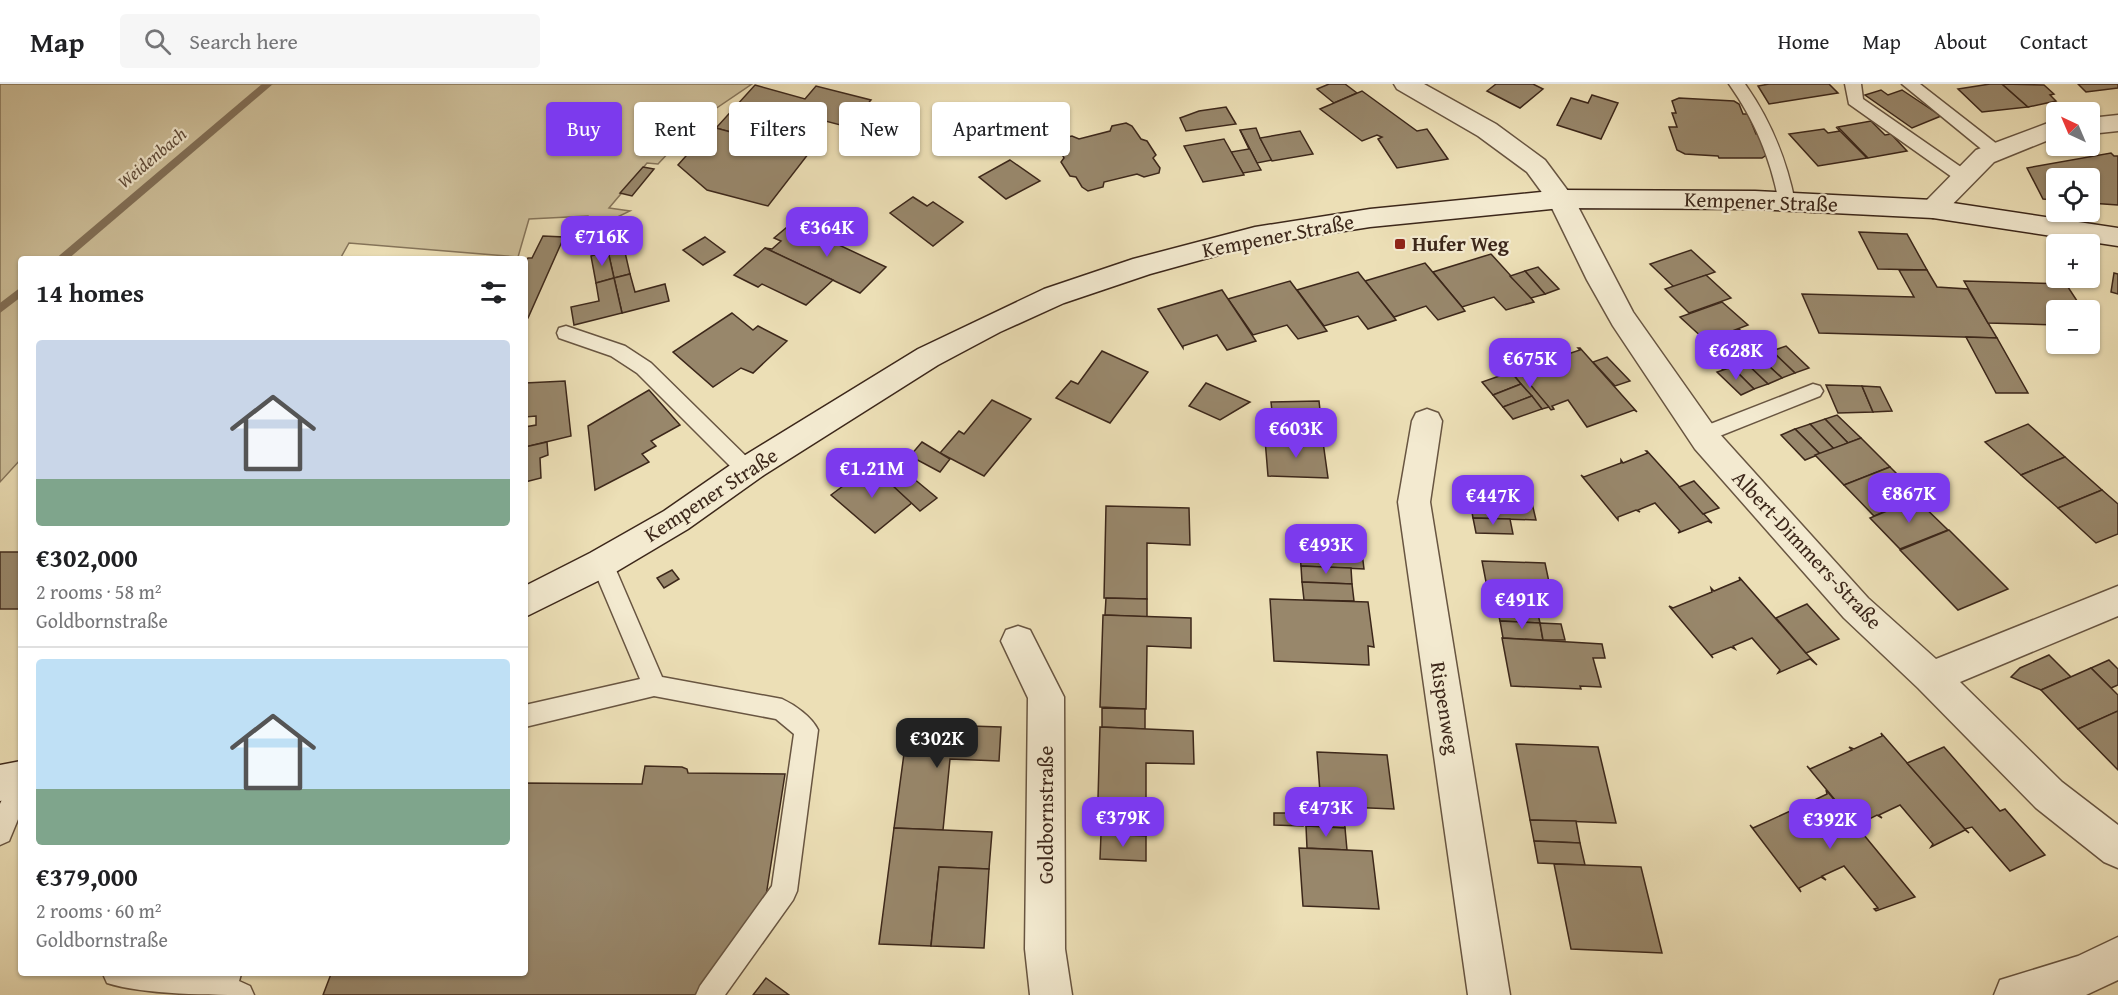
<!DOCTYPE html>
<html lang="en">
<head>
<meta charset="utf-8">
<style>
  :root { --surface:#fff; --page:#f6f6f6; --text:#202124; --muted:#757577; --line:#e0e0e0; --accent:#7c3aed }
  body { margin:0; font-family:"Gentium Book Plus",serif; background:var(--page); color:var(--text); height:100vh; display:flex; flex-direction:column; font-size:22px; white-space:nowrap }
  * { box-sizing:border-box; margin:0 }
  p { font-size:20px; color:var(--muted) }
  .icon { flex:none; width:33px; height:33px; fill:none; stroke:currentColor; stroke-width:2; stroke-linecap:round; stroke-linejoin:round }
  .map { position:relative; flex:1; overflow:hidden }
  .side { position:absolute; left:18px; top:172px; width:510px; height:720px; display:flex; flex-direction:column; background:var(--surface); border-radius:6px; box-shadow:0 2px 4px #0004 }
  .side>* { flex:none }
  .top-card { position:absolute; left:546px; top:18px; width:570px; height:54px; display:flex; gap:12px }
  .needle { width:39px; rotate:316deg }
  .buttons { position:absolute; left:2046px; top:18px; display:grid; gap:12px }
  .buttons a { display:grid; place-items:center; width:54px; height:54px; border-radius:6px; background:var(--surface); box-shadow:0 2px 4px #0004; font-size:30px }
  .price { position:absolute; translate:-50% -51px; padding:0 14px; border-radius:12px; background:var(--accent); color:#fff; font-size:20px; line-height:39px; filter:drop-shadow(0 2px 3px #0008) }
  .price::after { content:''; position:absolute; left:50%; top:36px; width:18px; height:14px; margin-left:-9px; background:inherit; clip-path:polygon(0 0,100% 0,50% 100%) }
  .price.active { background:#222; color:#fff }
  ul { padding:0; list-style:none }
  li { display:grid; align-content:center; gap:12px; height:318px; padding:0 18px }
  li+li { border-top:2px solid var(--line) }
  li span { display:grid; place-items:center; height:186px; border-radius:6px; color:#555 }
  li>.icon { margin-inline-start:auto }
  span .icon { width:108px; height:108px; fill:#fffc; stroke-width:1 }
  li b { font-size:26px }
  h2 { display:flex; justify-content:space-between; align-items:center; height:72px; padding:0 18px; font-size:26px }
  .tag { padding:0 21px; border-radius:6px; background:var(--surface); box-shadow:0 2px 4px #0004; font-size:21px; line-height:54px }
  .tag.active { background:var(--accent); color:#fff }
  header { display:flex; align-items:center; gap:36px; box-sizing:border-box; height:84px; padding:0 30px; background:var(--surface); border-bottom:2px solid var(--line) }
  header strong { font-size:28px }
  nav { display:flex; gap:33px; margin-inline-start:auto; font-size:21px }
  .search { width:420px; height:54px; background:var(--page); display:flex; align-items:center; gap:15px; box-sizing:border-box; padding:0 21px; border-radius:6px; color:var(--muted); font-size:22px }
  .map>svg:first-child { display:block }
  .green { fill:#cec09b; stroke:#85745a; stroke-width:1.5 }
  .lines { fill:none; stroke-linecap:round; stroke-linejoin:round }
  .stream { fill:#827058; fill-rule:evenodd }
  .building { fill:#98876b; stroke:#3c271a; stroke-width:1.5 }
  .lane-casing { stroke:#685541; stroke-width:3 }
  .street-casing { stroke:#685541; stroke-width:3 }
  .secondary-casing { stroke:#3c271a; stroke-width:3 }
  .lane { fill:#f3ead0; fill-rule:evenodd }
  .street { fill:#f3ead0; fill-rule:evenodd }
  .secondary { fill:#f3ead0; fill-rule:evenodd }
  .poi-dot { fill:#8f2418; stroke:#f3ead0; stroke-width:2 }
  .labels { text-anchor:middle; stroke-width:4.5; stroke-linejoin:round; paint-order:stroke }
  .far-water-label { font-size:18px; font-style:italic; fill:#5f4b39; stroke:#f3ead0 }
  .street-label { font-size:21px; fill:#3c271a; stroke:#f3ead0 }
  .poi-label { font-size:21px; font-weight:bold; fill:#3c271a; stroke:#f3ead0; text-anchor:start }
</style>
</head>
<body>
<header>
<strong>Map</strong>
<div class="search"><svg class="icon" aria-label="search" viewBox="0 0 24 24"><circle cx="10" cy="10" r="6"/><path d="M15 15l6 6"/></svg>Search here</div>
<nav><a>Home</a><a>Map</a><a>About</a><a>Contact</a></nav>
</header>
<div class="map">
<svg width="2118" height="911" viewBox="0 0 2118 911">
  <rect width="100%" height="100%" fill="#ecdfb6"/>
  <filter id="stains"><feTurbulence type="fractalNoise" baseFrequency=".00333" numOctaves="4"/><feColorMatrix values="0 0 0 0 .2 0 0 0 0 .09 0 0 0 0 .02 0 0 0 .5 -.17"/></filter>
  <radialGradient id="worn" r=".72"><stop offset=".6" stop-color="#630" stop-opacity="0"/><stop offset="1" stop-color="#630" stop-opacity=".3"/></radialGradient>
  <path class="green" d="M0,0H752L699,36L658,80L647,79L609,124L630,127L601,141L588,132L529,135L518,173L349,159L340,175L21,176V375L0,398Z"/>
  <g class="lines">
    <g class="stream">
      <path d="M262,0H273L67,176H54Z"/>
      <path d="M21,203V213L0,229V219Z"/>
    </g>
  </g>
  <g class="building">
    <path d="M1329,0H1345L1357,9L1334,19L1317,5Z"/>
    <path d="M1496,0H1533L1543,5L1520,24L1487,7Z"/>
    <path d="M1769,0H1829L1838,9L1769,20L1758,2Z"/>
    <path d="M1990,0H2002L2028,23L1982,28L1958,5Z"/>
    <path d="M2002,0L2044,1L2054,10L2050,11L2056,17L2028,23Z"/>
    <path d="M2078,0H2118V4L2086,8Z"/>
    <path d="M755,1L805,15L816,2L871,16L848,43L795,29L769,59L716,44Z"/>
    <path d="M1881,6L1888,11L1902,6L1941,32L1912,44L1865,11Z"/>
    <path d="M1362,7L1417,47L1427,45L1448,75L1397,84L1378,55L1382,53L1377,51L1362,57L1320,25Z"/>
    <path d="M1592,11L1618,19L1601,55L1557,41L1571,14L1588,19Z"/>
    <path d="M1679,14L1734,17L1739,20L1743,30H1748L1756,50H1760L1768,70L1762,74H1719L1718,72L1685,70L1677,66L1669,43H1677L1672,29H1676L1672,17Z"/>
    <path d="M1226,23L1236,40L1186,47L1180,34L1199,27Z"/>
    <path d="M1871,37L1885,51L1891,50L1907,67L1868,74L1838,43Z"/>
    <path d="M1126,39L1132,42L1141,55L1147,57L1156,71L1153,74L1160,84L1159,89L1144,93L1137,90L1104,98L1103,103L1088,107L1082,103L1076,93L1070,92L1061,78L1064,74L1056,60L1058,55L1072,52L1079,55L1110,47L1112,42Z"/>
    <path d="M704,42L716,44L809,69L768,122L707,106L678,81L694,63L687,61Z"/>
    <path d="M1836,43L1867,74L1818,82L1789,50L1824,45L1828,49L1840,47Z"/>
    <path d="M1256,44L1260,54L1272,76L1257,79L1240,46Z"/>
    <path d="M1240,46L1257,79L1261,86L1243,89L1231,68L1249,65Z"/>
    <path d="M1300,47L1313,70L1272,77L1260,54Z"/>
    <path d="M1224,55L1244,91L1203,98L1184,62Z"/>
    <path d="M2111,69L2114,72H2118V121L2090,119V94H2056V116L2043,115L2027,84Z"/>
    <path d="M1010,76L1040,97L1006,115L979,93Z"/>
    <path d="M643,83L654,85L632,112L620,109Z"/>
    <path d="M913,113L927,122L933,118L963,138L933,162L890,129Z"/>
    <path d="M792,139L886,183L860,209L765,164L772,165L781,157L774,154Z"/>
    <path d="M1859,148L1907,150L1927,186L1878,185Z"/>
    <path d="M543,152L564,153L528,234H525V179L528,174H532Z"/>
    <path d="M705,153L725,168L703,181L683,166Z"/>
    <path d="M624,164L630,190L614,194L608,167Z"/>
    <path d="M765,164L833,196L806,221L762,200L758,203L734,191Z"/>
    <path d="M1691,166L1715,188L1674,203L1650,180Z"/>
    <path d="M608,167L614,194L596,199L591,172Z"/>
    <path d="M1491,170L1531,214L1534,218L1506,226L1494,213L1462,223L1433,188Z"/>
    <path d="M1425,179L1462,223L1465,227L1438,236L1426,222L1394,233L1365,197Z"/>
    <path d="M1538,183L1559,205L1545,210L1525,187Z"/>
    <path d="M1899,186H1927L1937,203L1968,205L1997,254L1819,249L1802,210L1914,213Z"/>
    <path d="M1525,187L1545,210L1531,214L1510,192Z"/>
    <path d="M1358,188L1396,236L1368,245L1358,232L1324,242L1297,206Z"/>
    <path d="M2114,189L2118,190V210L2111,208Z"/>
    <path d="M630,190L635,208L665,200L669,217L622,229L614,194Z"/>
    <path d="M1706,191L1731,214L1689,229L1665,205Z"/>
    <path d="M614,194L622,229L574,241L571,223L599,217L596,199Z"/>
    <path d="M1290,197L1327,247L1298,255L1287,241L1253,251L1228,215Z"/>
    <path d="M1964,197L2066,200L2083,226H2056V241L1988,239Z"/>
    <path d="M1222,206L1256,257L1227,266L1217,251L1183,262V264L1158,225Z"/>
    <path d="M1722,218L1748,241L1706,257L1680,233Z"/>
    <path d="M732,229L753,246L758,242L787,257L753,289L741,284L713,303L673,268Z"/>
    <path d="M1739,245L1766,270L1723,286L1697,261Z"/>
    <path d="M1966,253L1997,254L2028,309H1996Z"/>
    <path d="M1786,262L1809,284L1795,289L1772,267Z"/>
    <path d="M1578,264H1580L1637,328L1634,326L1587,343L1568,316L1552,322L1554,325L1551,326L1517,285L1521,287L1555,275V272L1556,274L1580,266Z"/>
    <path d="M1102,267L1148,288L1110,339L1056,314L1071,297L1078,300Z"/>
    <path d="M1772,267L1795,289L1782,294L1758,272Z"/>
    <path d="M1758,272L1782,294L1768,300L1745,278Z"/>
    <path d="M1607,273L1630,297L1615,302L1593,278Z"/>
    <path d="M1745,278L1768,300L1754,305L1732,283Z"/>
    <path d="M1732,283L1754,305L1741,311L1717,288Z"/>
    <path d="M1517,285L1549,323L1542,325L1511,288Z"/>
    <path d="M1511,288L1521,300L1493,311L1482,298Z"/>
    <path d="M565,297L571,352L525,363V343L536,341V332L525,333V299Z"/>
    <path d="M1206,299L1250,318L1220,336L1189,322Z"/>
    <path d="M1521,300L1532,312L1503,323L1493,311Z"/>
    <path d="M1826,301L1862,302L1873,328L1838,329Z"/>
    <path d="M1862,302L1880,303L1892,327L1873,328Z"/>
    <path d="M649,306L680,341L651,357L656,362L642,370L649,378L595,406L588,342Z"/>
    <path d="M1532,312L1542,325L1513,335L1503,323Z"/>
    <path d="M992,316L1031,335L984,392L940,369L959,347L964,350Z"/>
    <path d="M1319,317L1321,335L1273,336L1271,318Z"/>
    <path d="M1837,331L1861,354L1848,359L1825,335Z"/>
    <path d="M1825,335L1848,359L1834,365L1810,340Z"/>
    <path d="M1810,340L1834,365L1820,370L1795,345Z"/>
    <path d="M2028,340L2065,373L2021,391L1985,358Z"/>
    <path d="M1795,345L1820,370L1805,376L1781,351Z"/>
    <path d="M1861,354L1890,383L1844,401L1815,371Z"/>
    <path d="M1265,355L1323,358L1328,394L1268,392Z"/>
    <path d="M547,358L548,371L540,374L541,394L525,398V363Z"/>
    <path d="M922,358L950,375L940,388L910,372Z"/>
    <path d="M1646,367H1647L1712,439L1708,437L1678,449L1680,447L1655,419L1638,426L1640,428L1636,426L1618,433V436L1581,391L1584,393L1621,379V376L1623,379L1648,369Z"/>
    <path d="M2065,373L2102,406L2058,424L2021,391Z"/>
    <path d="M870,382L913,418L875,449L831,411Z"/>
    <path d="M1890,383L1920,413L1874,432L1844,401Z"/>
    <path d="M907,389L937,414L920,427L892,401Z"/>
    <path d="M1466,395L1527,398L1536,436L1473,434Z"/>
    <path d="M1694,397L1719,424L1703,430L1679,403Z"/>
    <path d="M2102,406L2118,420V450L2096,459L2058,424Z"/>
    <path d="M1916,415L1948,446L1900,465L1870,434Z"/>
    <path d="M1106,422L1189,424L1190,461L1147,459V515L1104,514Z"/>
    <path d="M1473,434L1510,435L1513,450L1476,449Z"/>
    <path d="M1297,441L1359,444L1364,485L1301,482Z"/>
    <path d="M1949,446L2008,505L1958,526L1900,466Z"/>
    <rect x="0" y="468" width="21" height="57"/>
    <path d="M1482,477L1545,479L1554,522L1490,519Z"/>
    <path d="M1301,482L1351,484L1352,500L1302,498Z"/>
    <path d="M672,486L679,495L664,504L657,494Z"/>
    <path d="M1739,493L1806,569L1817,581L1810,575L1778,589L1780,586L1752,554L1733,562L1735,565L1731,563L1711,571L1713,574L1669,522L1673,524L1712,508L1711,504L1714,507L1740,496Z"/>
    <path d="M1302,498L1352,500L1354,517L1304,516Z"/>
    <path d="M1106,514L1147,515V533L1105,531Z"/>
    <path d="M1270,515L1368,518L1374,563L1368,562L1369,581L1274,577Z"/>
    <path d="M1496,520L1536,521L1540,539L1500,537Z"/>
    <path d="M1807,520L1839,555L1806,569L1776,534Z"/>
    <path d="M1103,531L1191,534V564L1147,562L1146,625L1100,623Z"/>
    <path d="M1500,537L1540,539L1543,556L1503,554Z"/>
    <path d="M1540,539L1561,540L1565,556H1543Z"/>
    <path d="M1502,554L1602,560L1605,574H1593L1601,603L1580,602L1581,605L1511,602Z"/>
    <path d="M2049,571L2071,593L2041,606L2011,593L2020,584Z"/>
    <path d="M2109,576L2118,585V601L2111,604L2091,584Z"/>
    <path d="M2091,584L2118,611V627L2078,645L2041,606Z"/>
    <path d="M1102,624L1145,625V645L1102,643Z"/>
    <path d="M2118,627V686L2078,645Z"/>
    <path d="M908,640L1001,643L999,677L950,675L943,746L894,744Z"/>
    <path d="M1100,643L1193,647L1194,680L1146,679V752L1097,750Z"/>
    <path d="M1881,649L1965,745L1969,749L1965,746L1931,763L1933,760L1900,721L1879,731L1882,734L1877,731L1857,741L1859,745L1807,682L1810,685L1852,666L1849,663L1854,665L1882,652Z"/>
    <path d="M1516,660L1598,663L1616,739L1530,736Z"/>
    <path d="M1944,663L2000,727L2005,725L2045,771L2010,787L1972,743L1965,745L1907,679Z"/>
    <path d="M1317,668L1387,671L1394,725L1321,722Z"/>
    <path d="M645,682L682,683L687,685L688,689L785,690L766,812L695,911H323L331,890H525V699L642,700Z"/>
    <path d="M1826,706L1859,745L1915,813L1876,827L1874,825L1878,824L1844,782L1822,792L1826,796L1821,793L1799,804L1801,808L1750,741L1753,744L1797,724L1794,721L1798,724L1827,710Z"/>
    <path d="M1303,719L1343,723L1345,744L1306,742Z"/>
    <path d="M1274,729H1302L1303,742L1274,741Z"/>
    <path d="M1530,736L1576,737L1580,759L1534,757Z"/>
    <path d="M1306,742L1345,744L1347,766L1307,764Z"/>
    <path d="M894,744L992,748L989,785L939,783L931,862L879,860Z"/>
    <path d="M1101,750L1146,752V777L1100,775Z"/>
    <path d="M1534,757L1580,759L1585,781L1538,779Z"/>
    <path d="M1299,764L1372,767L1379,825L1303,822Z"/>
    <path d="M1554,780L1641,783L1662,869L1571,865Z"/>
    <path d="M939,783L989,785L984,864L931,862Z"/>
    <path d="M766,894L789,911H753Z"/>
  </g>
  <g class="lines">
    <g class="lane-casing">
      <g id="lane">
        <path d="M1729,0H1745C1771,37 1786,74 1795,118L1793,122H1781L1779,118C1770,73 1755,37 1729,0Z"/>
        <path d="M1845,0H1861L1863,15L1971,90L1973,94L1971,98H1959L1849,20Z"/>
        <path d="M1902,0H1920L2002,64L2004,68L2002,72H1990Z"/>
        <path d="M566,242L625,262L651,279L754,380L757,386L754,392L747,394L740,392L637,289L611,272L559,254L557,249L559,244Z"/>
        <path d="M1813,300L1820,302L1823,307L1820,312L1702,359L1695,356L1692,351L1695,346Z"/>
        <path d="M602,470L610,473L613,479L662,593L782,615C795,621 812,633 818,646L797,807L793,816L725,911H696L700,902L772,802L794,650L776,635L654,612L525,643V621L640,595L591,479L594,473Z"/>
        <path d="M21,687V728L9,757L0,761V720L13,690Z"/>
        <path d="M103,890H241L239,897L250,902L254,911C212,911 145,911 107,899Z"/>
      </g>
    </g>
    <g class="street-casing">
      <g id="street">
        <path d="M1394,0H1424L1496,40L1545,76L1574,115L1633,228L1717,347L1868,514L1936,575L2118,502V532L1960,598L2062,698L2118,741V784L2104,778L2036,724L1918,604L1844,534L1695,365L1613,242L1587,196L1549,118L1527,88L1478,52L1397,5Z"/>
        <path d="M2118,31V47L2090,50V34Z"/>
        <path d="M2056,36V53L1994,78L1942,131L1933,134L1924,131L1920,125L1924,119L1976,66Z"/>
        <path d="M1427,325L1438,329L1442,337L1430,418L1510,911H1468L1398,418L1412,337L1416,329Z"/>
        <path d="M1018,542L1030,546L1064,613L1065,865L1072,911H1030L1025,865L1028,614L1001,557L1006,546Z"/>
        <path d="M2118,853V896L2086,911H1994L2000,896L2078,872Z"/>
      </g>
    </g>
    <g class="secondary-casing">
      <g id="secondary">
        <path d="M1561,106L1755,107L1933,116L2118,144V162L1933,134L1755,125L1561,124L1370,143L1255,161L1150,190L1064,219L1000,248L938,281L764,391L688,445L614,489L525,533V502L590,469L664,427L742,373L918,265L1044,205L1133,175L1255,143L1370,125Z"/>
        <path d="M21,677V713L0,717V681Z"/>
      </g>
    </g>
    <use href="#lane" class="lane"/>
    <use href="#street" class="street"/>
    <use href="#secondary" class="secondary"/>
  </g>
  <rect class="poi-dot" x="1394" y="154" width="12" height="12" rx="3"/>
  <g class="labels">
    <g class="far-water-label">
      <text transform="translate(152 74) rotate(-40)" y="6">Weidenbach</text>
    </g>
    <g class="street-label">
      <text transform="translate(1761 118) rotate(2)" y="7">Kempener Straße</text>
      <text transform="translate(1278 152) rotate(-11)" y="7">Kempener Straße</text>
      <text transform="translate(711 411) rotate(-33)" y="7">Kempener Straße</text>
      <text transform="translate(1807 466) rotate(47)" y="7">Albert-Dimmers-Straße</text>
      <text transform="translate(1445 624) rotate(81)" y="7">Rispenweg</text>
      <text transform="translate(1046 731) rotate(-90)" y="7">Goldbornstraße</text>
    </g>
    <g class="poi-label">
      <text x="1412" y="167">Hufer Weg</text>
    </g>
  </g>
  <rect width="100%" height="100%" filter="url(#stains)"/>
  <rect width="100%" height="100%" fill="url(#worn)"/>
</svg>
<div class="buttons">
<a><svg class="needle" viewBox="-14 -14 28 28"><path d="M0-13l5 13h-10z" fill="#e53935"/><path d="M0 13l5-13h-10z" fill="#757577"/></svg></a>
<a><svg class="icon" aria-label="locate" viewBox="0 0 24 24"><circle cx="12" cy="12" r="6"/><path d="M12 2v4M12 18v4M2 12h4M18 12h4"/></svg></a>
<a>+</a>
<a>−</a>
</div>
<b class="price" style="left:827px;top:174px">€364K</b>
<b class="price" style="left:602px;top:183px">€716K</b>
<b class="price" style="left:1736px;top:297px">€628K</b>
<b class="price" style="left:1530px;top:305px">€675K</b>
<b class="price" style="left:1296px;top:375px">€603K</b>
<b class="price" style="left:872px;top:415px">€1.21M</b>
<b class="price" style="left:1909px;top:440px">€867K</b>
<b class="price" style="left:1493px;top:442px">€447K</b>
<b class="price" style="left:1326px;top:491px">€493K</b>
<b class="price" style="left:1522px;top:546px">€491K</b>
<b class="price active" style="left:937px;top:685px">€302K</b>
<b class="price" style="left:1326px;top:754px">€473K</b>
<b class="price" style="left:1123px;top:764px">€379K</b>
<b class="price" style="left:1830px;top:766px">€392K</b>
<div class="top-card">
<a class="tag active">Buy</a>
<a class="tag">Rent</a>
<a class="tag">Filters</a>
<a class="tag">New</a>
<a class="tag">Apartment</a>
</div>
<section class="side">
<h2>14 homes<svg class="icon" aria-label="filters" viewBox="0 0 24 24"><path d="M4 7h16M4 17h16"/><circle cx="9" cy="7" r="2"/><circle cx="15" cy="17" r="2"/></svg></h2>
<ul>
<li><span style="background:linear-gradient(#c9d6e8 75%,#7fa58c 0)"><svg class="icon" aria-label="home" viewBox="0 0 24 24"><path d="M3 11l9-7 9 7M6 9v11h12V9"/></svg></span><div><b>€302,000</b><p>2 rooms · 58 m²</p><p>Goldbornstraße</p></div></li>
<li><span style="background:linear-gradient(#bfe0f5 70%,#7fa58c 0)"><svg class="icon" aria-label="home" viewBox="0 0 24 24"><path d="M3 11l9-7 9 7M6 9v11h12V9"/></svg></span><div><b>€379,000</b><p>2 rooms · 60 m²</p><p>Goldbornstraße</p></div></li>
</ul>
</section>
</div>
</body>
</html>
